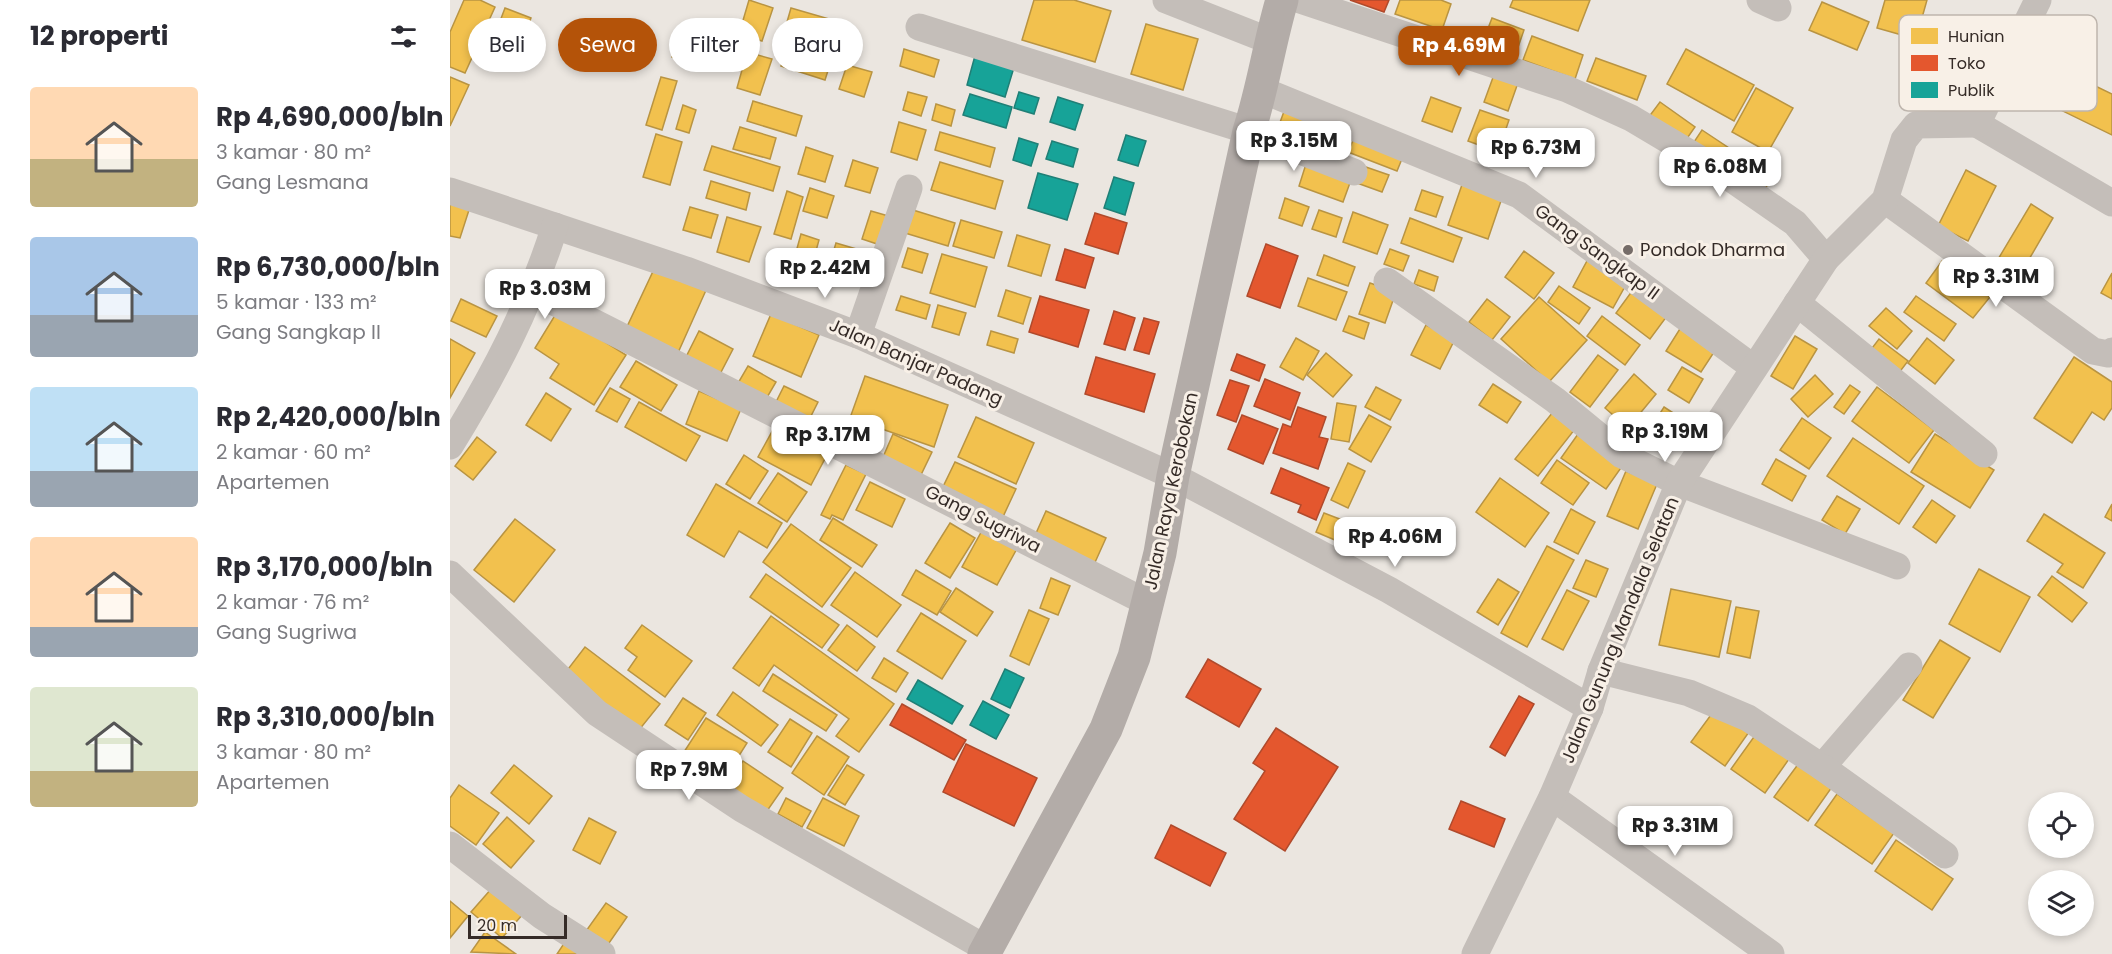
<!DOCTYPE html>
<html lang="id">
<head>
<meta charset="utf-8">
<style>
  :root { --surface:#fff; --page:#f7f7f7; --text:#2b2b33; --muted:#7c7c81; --accent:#b45309 }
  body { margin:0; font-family:Poppins,sans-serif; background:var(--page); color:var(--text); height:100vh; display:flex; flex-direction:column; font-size:22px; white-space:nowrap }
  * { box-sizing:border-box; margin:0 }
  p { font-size:20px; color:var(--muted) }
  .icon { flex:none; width:33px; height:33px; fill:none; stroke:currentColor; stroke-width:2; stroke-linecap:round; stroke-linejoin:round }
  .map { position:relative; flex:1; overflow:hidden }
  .side { display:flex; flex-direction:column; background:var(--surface); width:450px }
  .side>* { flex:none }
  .hud { position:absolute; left:18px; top:18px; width:570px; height:54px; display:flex; gap:12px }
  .controls { position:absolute; left:1578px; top:792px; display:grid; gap:12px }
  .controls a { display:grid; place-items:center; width:66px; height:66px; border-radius:50%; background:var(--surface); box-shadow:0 3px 9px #0003; font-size:30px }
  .scale { position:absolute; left:18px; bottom:15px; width:99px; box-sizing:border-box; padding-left:6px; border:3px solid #352b27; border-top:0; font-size:16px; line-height:21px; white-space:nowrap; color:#352b27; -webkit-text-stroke:4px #f8f0e7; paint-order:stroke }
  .price { position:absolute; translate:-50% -51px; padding:0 14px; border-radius:12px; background:#fff; color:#222; font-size:20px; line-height:39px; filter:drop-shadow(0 2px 3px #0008) }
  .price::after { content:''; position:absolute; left:50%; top:36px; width:18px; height:14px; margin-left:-9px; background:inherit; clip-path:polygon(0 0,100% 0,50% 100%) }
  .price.active { background:var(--accent); color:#fff }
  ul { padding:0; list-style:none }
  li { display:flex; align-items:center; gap:18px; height:150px; padding:0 30px }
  li span { display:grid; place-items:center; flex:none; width:168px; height:120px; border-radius:6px; color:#555 }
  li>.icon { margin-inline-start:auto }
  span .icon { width:72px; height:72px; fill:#fffc; stroke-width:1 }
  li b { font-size:26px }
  h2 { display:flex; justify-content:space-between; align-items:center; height:72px; padding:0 30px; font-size:26px }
  .pill { padding:0 21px; border-radius:27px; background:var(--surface); box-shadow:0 3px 9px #0003; font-size:21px; line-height:54px }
  .pill.active { background:var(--accent); color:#fff }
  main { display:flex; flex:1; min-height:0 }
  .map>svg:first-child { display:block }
  .homes { fill:#f2c14e; stroke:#b99442; stroke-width:1.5 }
  .shops { fill:#e4572e; stroke:#b04a2c; stroke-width:1.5 }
  .public { fill:#17a398; stroke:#207f76; stroke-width:1.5 }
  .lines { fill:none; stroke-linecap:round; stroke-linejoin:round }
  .minor { stroke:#c4beb9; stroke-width:27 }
  .primary { stroke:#b3aca8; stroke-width:33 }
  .poi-dot { fill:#756c68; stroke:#f8f0e7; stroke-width:2 }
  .labels { text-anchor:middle; stroke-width:6; stroke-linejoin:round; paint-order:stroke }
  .poi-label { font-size:18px; fill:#352b27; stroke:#f8f0e7; text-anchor:start }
  .street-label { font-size:18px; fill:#352b27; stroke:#f8f0e7 }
  .key { fill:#f8f0e7; stroke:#beb5ad; stroke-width:1.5 }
  .key-label { font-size:16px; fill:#352b27 }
</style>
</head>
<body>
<main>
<section class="side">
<h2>12 properti<svg class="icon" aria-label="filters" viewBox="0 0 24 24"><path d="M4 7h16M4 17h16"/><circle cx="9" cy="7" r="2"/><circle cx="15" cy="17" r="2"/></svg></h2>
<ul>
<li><span style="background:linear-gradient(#ffd9b3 60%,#c2b280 0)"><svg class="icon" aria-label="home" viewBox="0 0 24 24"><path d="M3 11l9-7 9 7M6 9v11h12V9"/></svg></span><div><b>Rp 4,690,000/bln</b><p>3 kamar · 80 m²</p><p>Gang Lesmana</p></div></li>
<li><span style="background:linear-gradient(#a9c7e8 65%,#9aa5b1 0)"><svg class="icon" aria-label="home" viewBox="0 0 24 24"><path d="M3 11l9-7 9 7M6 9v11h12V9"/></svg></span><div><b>Rp 6,730,000/bln</b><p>5 kamar · 133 m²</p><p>Gang Sangkap II</p></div></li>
<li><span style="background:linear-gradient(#bfe0f5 70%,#9aa5b1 0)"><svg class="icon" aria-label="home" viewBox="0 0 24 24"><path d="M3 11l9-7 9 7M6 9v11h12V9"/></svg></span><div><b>Rp 2,420,000/bln</b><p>2 kamar · 60 m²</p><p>Apartemen</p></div></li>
<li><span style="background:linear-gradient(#ffd9b3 75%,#9aa5b1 0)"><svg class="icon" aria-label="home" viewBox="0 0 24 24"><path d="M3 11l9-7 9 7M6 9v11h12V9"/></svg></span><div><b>Rp 3,170,000/bln</b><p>2 kamar · 76 m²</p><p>Gang Sugriwa</p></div></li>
<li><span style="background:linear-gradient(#dfe7d0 70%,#c2b280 0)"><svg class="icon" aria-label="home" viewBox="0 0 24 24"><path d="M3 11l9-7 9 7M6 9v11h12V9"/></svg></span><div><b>Rp 3,310,000/bln</b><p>3 kamar · 80 m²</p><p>Apartemen</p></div></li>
</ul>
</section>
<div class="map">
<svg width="1662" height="954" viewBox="0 0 1662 954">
  <rect width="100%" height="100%" fill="#ebe6e0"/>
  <g class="homes">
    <path d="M14,0H30L45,7L15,73L0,67V32Z"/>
    <path d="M299,0L323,8L312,41L289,34Z"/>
    <path d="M584,0H624L661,11L645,62L572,40Z"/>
    <path d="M950,0H991L1001,4L992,30L945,14Z"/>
    <path d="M1063,0H1140L1128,31L1060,7Z"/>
    <path d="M1435,0H1477L1466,39L1427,28Z"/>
    <path d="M1372,2L1419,22L1407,50L1359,30Z"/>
    <path d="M55,8L81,18L64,63L38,53Z"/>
    <path d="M341,8L386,21L378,49L333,36Z"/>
    <path d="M1042,18L1074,30L1065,56L1032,44Z"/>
    <path d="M696,24L748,39L733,90L681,74Z"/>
    <path d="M232,25L256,32L247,65L222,57Z"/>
    <path d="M1082,36L1133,55L1125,79L1073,60Z"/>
    <path d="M337,47L381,61L375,80L331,66Z"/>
    <path d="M454,49L489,60L484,77L450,66Z"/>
    <path d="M1236,49L1304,85L1284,121L1217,84Z"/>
    <path d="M297,52L322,59L310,95L287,88Z"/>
    <path d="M1146,58L1196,76L1187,100L1137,81Z"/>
    <path d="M1596,62L1662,94V135L1580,95Z"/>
    <path d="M397,65L422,72L414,97L389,89Z"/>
    <path d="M1045,72L1069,80L1058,111L1034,102Z"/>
    <path d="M0,77L19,85L0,126Z"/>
    <path d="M211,77L227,81L212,130L196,125Z"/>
    <path d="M1306,88L1343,108L1318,152L1282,132Z"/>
    <path d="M458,92L477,97L471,116L453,110Z"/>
    <path d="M981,97L1011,108L1002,132L972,121Z"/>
    <path d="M303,101L352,116L346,136L297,121Z"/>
    <path d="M1210,102L1245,127L1231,147L1195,122Z"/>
    <path d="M486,104L505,110L501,126L482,120Z"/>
    <path d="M233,105L246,110L239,133L226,129Z"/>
    <path d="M836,106L873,120L863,149L825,136Z"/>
    <path d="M1030,110L1059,120L1048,152L1018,141Z"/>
    <path d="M449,122L476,130L467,160L441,152Z"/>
    <path d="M290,127L326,138L320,159L283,149Z"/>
    <path d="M1252,130L1288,154L1275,172L1240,148Z"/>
    <path d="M907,131L956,149L947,171L898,152Z"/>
    <path d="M490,132L545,148L540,167L485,150Z"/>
    <path d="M206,134L232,142L220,185L193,177Z"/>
    <path d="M262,146L330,167L323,191L254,170Z"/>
    <path d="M356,147L383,156L375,182L348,174Z"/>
    <path d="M403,160L428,168L420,193L395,186Z"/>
    <path d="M1301,160L1323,179L1308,196L1286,177Z"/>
    <path d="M490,162L553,181L545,209L481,190Z"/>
    <path d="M856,164L901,180L893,202L849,186Z"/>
    <path d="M913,166L939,175L932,192L907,183Z"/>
    <path d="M1516,170L1546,186L1518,241L1488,226Z"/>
    <path d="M1014,179L1054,192L1038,239L998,225Z"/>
    <path d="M261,181L300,193L296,210L256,198Z"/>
    <path d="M360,188L384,196L377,218L353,211Z"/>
    <path d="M972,190L993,197L986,217L965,210Z"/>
    <path d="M337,191L353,197L341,239L324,234Z"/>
    <path d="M835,198L859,207L852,226L829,218Z"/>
    <path d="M0,204L19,210L10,238L0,236Z"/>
    <path d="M1581,204L1603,218L1567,280L1544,266Z"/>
    <path d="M240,207L268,215L261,238L233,230Z"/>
    <path d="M463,210L505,223L498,246L455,233Z"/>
    <path d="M869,210L892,218L886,237L862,229Z"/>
    <path d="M421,211L442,217L433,246L412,239Z"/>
    <path d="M903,212L938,225L927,254L893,242Z"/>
    <path d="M277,217L311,227L299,262L267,252Z"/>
    <path d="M960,218L1012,238L1003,262L951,243Z"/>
    <path d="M511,220L552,232L544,258L503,246Z"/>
    <path d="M351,234L369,240L364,258L346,252Z"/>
    <path d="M567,235L600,245L591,276L558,266Z"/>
    <path d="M386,243L427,255L420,278L379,266Z"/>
    <path d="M458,248L478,254L472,273L452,267Z"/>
    <path d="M940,249L959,256L953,271L934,264Z"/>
    <path d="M1074,251L1104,273L1084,299L1055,277Z"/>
    <path d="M492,254L537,267L525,307L480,293Z"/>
    <path d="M874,255L905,267L898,286L867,275Z"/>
    <path d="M1138,259L1178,281L1163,308L1123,287Z"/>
    <path d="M1492,261L1540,297L1523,318L1476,283Z"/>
    <path d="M206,265L257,288L227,355L175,331Z"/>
    <path d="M969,270L988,277L984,291L964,284Z"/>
    <path d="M1662,273V299L1651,293Z"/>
    <path d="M858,278L897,292L886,320L848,306Z"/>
    <path d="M920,283L946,292L935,323L909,314Z"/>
    <path d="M1109,286L1140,308L1129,324L1098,302Z"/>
    <path d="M1185,287L1220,312L1200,339L1166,313Z"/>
    <path d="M556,290L581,298L573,324L548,316Z"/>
    <path d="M451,296L480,305L476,319L446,310Z"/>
    <path d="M1466,296L1506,324L1494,341L1454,312Z"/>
    <path d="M1089,297L1137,340L1099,382L1051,339Z"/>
    <path d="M11,299L47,316L36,337L1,321Z"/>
    <path d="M1037,299L1060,317L1042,340L1019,322Z"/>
    <path d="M488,305L516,313L509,335L482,327Z"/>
    <path d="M1436,308L1462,331L1447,349L1419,326Z"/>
    <path d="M107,312L176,355L144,405L100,378L109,364L85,348Z"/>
    <path d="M321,314L369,335L351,377L303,356Z"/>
    <path d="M899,316L919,323L914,339L893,331Z"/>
    <path d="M1152,316L1190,345L1175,365L1137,336Z"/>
    <path d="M1233,324L1268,346L1251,372L1216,351Z"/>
    <path d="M976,325L1005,339L990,369L961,355Z"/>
    <path d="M249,331L283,349L269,376L235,359Z"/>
    <path d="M541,331L568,339L564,353L537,345Z"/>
    <path d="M1345,336L1367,349L1343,389L1321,376Z"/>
    <path d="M846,338L869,351L853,380L830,367Z"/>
    <path d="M1477,338L1504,360L1485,384L1458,363Z"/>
    <path d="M0,339L25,353L0,398Z"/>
    <path d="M1429,339L1458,361L1445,378L1416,356Z"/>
    <path d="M876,353L902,375L883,397L857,375Z"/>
    <path d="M1148,355L1168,370L1140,407L1120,392Z"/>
    <path d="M1624,357L1662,382V408L1654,420L1642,412L1622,443L1584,418Z"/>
    <path d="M186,361L227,385L211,411L170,387Z"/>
    <path d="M298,366L326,382L312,406L284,390Z"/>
    <path d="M1232,367L1253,379L1239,403L1218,390Z"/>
    <path d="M1184,374L1206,394L1178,428L1155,408Z"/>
    <path d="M1365,375L1383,394L1358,417L1341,399Z"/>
    <path d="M415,376L498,405L484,447L400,418Z"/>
    <path d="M1043,384L1071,402L1057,423L1029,405Z"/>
    <path d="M1400,385L1410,392L1394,414L1384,407Z"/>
    <path d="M334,386L368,402L356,426L322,410Z"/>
    <path d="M926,387L951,400L940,420L915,407Z"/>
    <path d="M1427,387L1484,430L1459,463L1402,421Z"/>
    <path d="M160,388L180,399L167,422L146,411Z"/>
    <path d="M249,391L291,409L277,441L236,424Z"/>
    <path d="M96,393L121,409L101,441L76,425Z"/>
    <path d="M189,402L250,436L236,461L175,427Z"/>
    <path d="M887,403L906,406L899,442L881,439Z"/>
    <path d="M1107,407L1129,424L1088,476L1065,459Z"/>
    <path d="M1214,407L1231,418L1212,448L1195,437Z"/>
    <path d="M919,415L941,427L921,462L899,449Z"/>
    <path d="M526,417L584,443L566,484L508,457Z"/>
    <path d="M1352,418L1381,438L1359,469L1330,450Z"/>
    <path d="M325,426L378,453L361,485L308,457Z"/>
    <path d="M443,434L482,452L468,481L430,464Z"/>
    <path d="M1128,434L1173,465L1156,489L1111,458Z"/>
    <path d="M1485,434L1544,470L1520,508L1461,472Z"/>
    <path d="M27,437L46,452L23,480L5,466Z"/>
    <path d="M1403,438L1474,486L1449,524L1377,476Z"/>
    <path d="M294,455L318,471L300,499L276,484Z"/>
    <path d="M1326,459L1356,476L1342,501L1312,484Z"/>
    <path d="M1107,460L1139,483L1123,505L1091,483Z"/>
    <path d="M505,462L566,489L551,521L490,493Z"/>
    <path d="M898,463L915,471L898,508L881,500Z"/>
    <path d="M396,465L416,474L393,520L382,515L380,519L371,515Z"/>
    <path d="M1176,471L1207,484L1188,529L1157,516Z"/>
    <path d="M328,473L357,492L337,522L308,503Z"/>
    <path d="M1050,478L1099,513L1075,547L1026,512Z"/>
    <path d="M420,482L455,499L442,527L406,510Z"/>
    <path d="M266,484L332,523L317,548L289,531L274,557L237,535Z"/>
    <path d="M1387,496L1410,509L1395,534L1372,520Z"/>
    <path d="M1482,500L1505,516L1486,543L1463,527Z"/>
    <path d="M1662,504V521L1655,517Z"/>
    <path d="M1121,509L1145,522L1128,554L1104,542Z"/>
    <path d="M596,511L656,538L642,569L582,542Z"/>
    <path d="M874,513L900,523L892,543L866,532Z"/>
    <path d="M1594,514L1655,553L1633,588L1607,572L1613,564L1577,541Z"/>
    <path d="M383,518L427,545L412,567L370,540Z"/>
    <path d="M65,519L105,550L64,602L24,570Z"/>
    <path d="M500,523L525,538L500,578L475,563Z"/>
    <path d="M341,524L401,568L372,607L313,562Z"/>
    <path d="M534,527L569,545L547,585L512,567Z"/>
    <path d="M1097,546L1124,560L1077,647L1051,633Z"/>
    <path d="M1136,560L1158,569L1146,597L1123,588Z"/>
    <path d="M1529,569L1580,597L1550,652L1499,624Z"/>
    <path d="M466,570L501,591L487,615L452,595Z"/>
    <path d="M405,572L451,605L427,637L381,605Z"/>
    <path d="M316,574L389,625L372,648L300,597Z"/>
    <path d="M1602,576L1637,603L1622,622L1588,595Z"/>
    <path d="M601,578L620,586L608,615L590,608Z"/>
    <path d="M1048,579L1069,592L1048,625L1027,612Z"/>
    <path d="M506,588L543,612L527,636L490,612Z"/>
    <path d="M1221,589L1281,601L1269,657L1209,645Z"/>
    <path d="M1117,590L1139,601L1113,650L1092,639Z"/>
    <path d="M1286,607L1309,611L1300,658L1277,653Z"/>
    <path d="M579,610L599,619L579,665L560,656Z"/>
    <path d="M471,613L516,641L492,679L447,651Z"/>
    <path d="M321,616L444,704L409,752L386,736L399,719L324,665L309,686L283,668Z"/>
    <path d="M192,625L242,661L215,697L178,670L187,657L175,648Z"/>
    <path d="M397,625L425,647L407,671L378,650Z"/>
    <path d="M1490,640L1520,658L1483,718L1453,700Z"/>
    <path d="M135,647L210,704L189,730L115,673Z"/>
    <path d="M434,658L458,673L446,692L422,678Z"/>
    <path d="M323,674L387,715L376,731L313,691Z"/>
    <path d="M283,692L328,725L311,746L267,715Z"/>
    <path d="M233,698L256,713L238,740L215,725Z"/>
    <path d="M1266,708L1299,732L1275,766L1241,742Z"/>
    <path d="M256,718L297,743L273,781L232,755Z"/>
    <path d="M340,719L362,733L341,767L318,752Z"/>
    <path d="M1306,734L1339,759L1315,793L1281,769Z"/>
    <path d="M367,736L399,757L374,795L342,773Z"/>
    <path d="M293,761L333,788L317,811L277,785Z"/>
    <path d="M1349,763L1382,787L1358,821L1324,797Z"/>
    <path d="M64,765L102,796L79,824L41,793Z"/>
    <path d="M397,765L414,775L395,805L378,795Z"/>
    <path d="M9,785L49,813L26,845L0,826V798Z"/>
    <path d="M1387,794L1444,833L1422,864L1365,825Z"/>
    <path d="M336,798L361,811L352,827L328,814Z"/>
    <path d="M373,798L409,816L394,846L357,828Z"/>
    <path d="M57,817L84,841L61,868L33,844Z"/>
    <path d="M139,818L166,832L150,864L123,850Z"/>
    <path d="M1446,840L1503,879L1482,910L1425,871Z"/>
    <path d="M42,888L73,914L52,938L21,912Z"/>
    <path d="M0,901L18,916L0,938Z"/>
    <path d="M156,903L177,917L157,946L136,931Z"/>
    <path d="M35,932L66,954L21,952Z"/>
    <path d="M117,939L140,954H107Z"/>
  </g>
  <g class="shops">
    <path d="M900,0H939L934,12Z"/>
    <path d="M645,213L677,223L668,254L635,244Z"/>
    <path d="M816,244L848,256L830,308L797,296Z"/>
    <path d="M615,249L644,258L635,288L606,280Z"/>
    <path d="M590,296L639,310L628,347L579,332Z"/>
    <path d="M664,311L685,318L675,350L654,344Z"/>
    <path d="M694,318L709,322L699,354L684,350Z"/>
    <path d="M787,354L815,365L809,381L781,370Z"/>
    <path d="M646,357L705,374L694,412L635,394Z"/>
    <path d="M815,379L850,393L840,420L804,406Z"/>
    <path d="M780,380L799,386L786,422L767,415Z"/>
    <path d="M848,407L876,417L869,437L878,439L868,469L823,453L833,424L841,427Z"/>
    <path d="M792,415L828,429L813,464L778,449Z"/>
    <path d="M831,468L879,488L866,520L848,512L851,505L821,493Z"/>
    <path d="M758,659L811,689L789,727L736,697Z"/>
    <path d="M1069,696L1084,704L1055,756L1040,747Z"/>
    <path d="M452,704L516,740L504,760L440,725Z"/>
    <path d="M826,728L888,767L835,851L784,819L815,771L803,763Z"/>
    <path d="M516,744L587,778L564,826L493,792Z"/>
    <path d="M1011,801L1055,819L1044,847L999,829Z"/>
    <path d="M721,825L776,853L760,886L705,858Z"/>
  </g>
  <g class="public">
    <path d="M526,52L565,64L555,97L517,85Z"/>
    <path d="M569,92L589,98L584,114L564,108Z"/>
    <path d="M520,94L562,107L556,128L513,115Z"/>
    <path d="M608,97L633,105L625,130L600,122Z"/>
    <path d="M676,135L696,141L688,166L668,160Z"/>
    <path d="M569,138L588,144L581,166L563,160Z"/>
    <path d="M602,141L628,149L623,167L596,159Z"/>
    <path d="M588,173L628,184L617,220L578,208Z"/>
    <path d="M664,177L684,183L675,215L654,208Z"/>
    <path d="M555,669L574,678L560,708L541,699Z"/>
    <path d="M468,680L513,706L502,724L457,699Z"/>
    <path d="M533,701L559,715L546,739L520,725Z"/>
  </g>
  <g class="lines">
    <g class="minor">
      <path d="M716,0L820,41"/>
      <path d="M850,0L1117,89L1181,118L1270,171L1345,223L1376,259"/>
      <path d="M1310,0L1328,8"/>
      <path d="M469,27L799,131L904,172"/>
      <path d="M812,90L1069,195L1304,368"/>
      <path d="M1527,124L1662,203"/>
      <path d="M0,191L236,270L408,335L723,476L939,590L1140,708"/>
      <path d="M1435,200L1643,351L1658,354L1662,351"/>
      <path d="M937,281L1105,400L1172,455L1229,483L1447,566"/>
      <path d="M88,294L688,598"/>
      <path d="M1347,303L1534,454"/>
      <path d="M408,335L459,188"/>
      <path d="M0,446C45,373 79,308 105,226"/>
      <path d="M0,574L147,713L292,809L537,949"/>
      <path d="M1151,671L1239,693L1298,718L1372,767L1459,666"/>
      <path d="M1372,767L1495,855"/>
      <path d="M1102,797L1321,954"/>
      <path d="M0,845L92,916L152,954"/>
      <path d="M1025,954L1102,797L1140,708L1151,671L1229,483L1376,259L1435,200L1454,140L1466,125L1527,124L1588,0"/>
    </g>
    <path class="primary" d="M534,954L656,729L684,657L710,553L723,476L799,131C813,88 819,44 832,0"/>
  </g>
  <circle class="poi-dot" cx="1178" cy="250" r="6"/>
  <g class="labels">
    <g class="poi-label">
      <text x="1190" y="256">Pondok Dharma</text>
    </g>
    <g class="street-label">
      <text transform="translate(1147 252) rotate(36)" y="6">Gang Sangkap II</text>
      <text transform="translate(466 362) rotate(24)" y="6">Jalan Banjar Padang</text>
      <text transform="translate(721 491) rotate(-78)" y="6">Jalan Raya Kerobokan</text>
      <text transform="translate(533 519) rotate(27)" y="6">Gang Sugriwa</text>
      <text transform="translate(1170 630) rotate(-68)" y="6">Jalan Gunung Mandala Selatan</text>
    </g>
  </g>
  <rect x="1449" y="15" width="198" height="96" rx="9" class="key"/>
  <rect x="1461" y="28" width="27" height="16" fill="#f2c14e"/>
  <rect x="1461" y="55" width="27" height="16" fill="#e4572e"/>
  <rect x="1461" y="82" width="27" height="16" fill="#17a398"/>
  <g class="key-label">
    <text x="1498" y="42">Hunian</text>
    <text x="1498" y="69">Toko</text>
    <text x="1498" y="96">Publik</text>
  </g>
</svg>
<div class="controls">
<a><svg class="icon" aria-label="locate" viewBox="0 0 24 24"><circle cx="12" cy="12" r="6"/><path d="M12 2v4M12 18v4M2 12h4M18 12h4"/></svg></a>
<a><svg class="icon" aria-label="layers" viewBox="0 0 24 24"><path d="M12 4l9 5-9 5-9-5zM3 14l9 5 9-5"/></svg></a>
</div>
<div class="scale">20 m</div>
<b class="price active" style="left:1009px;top:77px">Rp 4.69M</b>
<b class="price" style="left:844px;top:172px">Rp 3.15M</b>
<b class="price" style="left:1086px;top:179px">Rp 6.73M</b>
<b class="price" style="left:1270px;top:198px">Rp 6.08M</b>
<b class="price" style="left:375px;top:299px">Rp 2.42M</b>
<b class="price" style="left:1546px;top:308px">Rp 3.31M</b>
<b class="price" style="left:95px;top:320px">Rp 3.03M</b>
<b class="price" style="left:1215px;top:463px">Rp 3.19M</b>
<b class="price" style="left:378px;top:466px">Rp 3.17M</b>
<b class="price" style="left:945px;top:568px">Rp 4.06M</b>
<b class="price" style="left:239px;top:801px">Rp 7.9M</b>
<b class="price" style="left:1225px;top:857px">Rp 3.31M</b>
<div class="hud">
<a class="pill">Beli</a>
<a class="pill active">Sewa</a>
<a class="pill">Filter</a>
<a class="pill">Baru</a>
</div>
</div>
</main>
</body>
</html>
